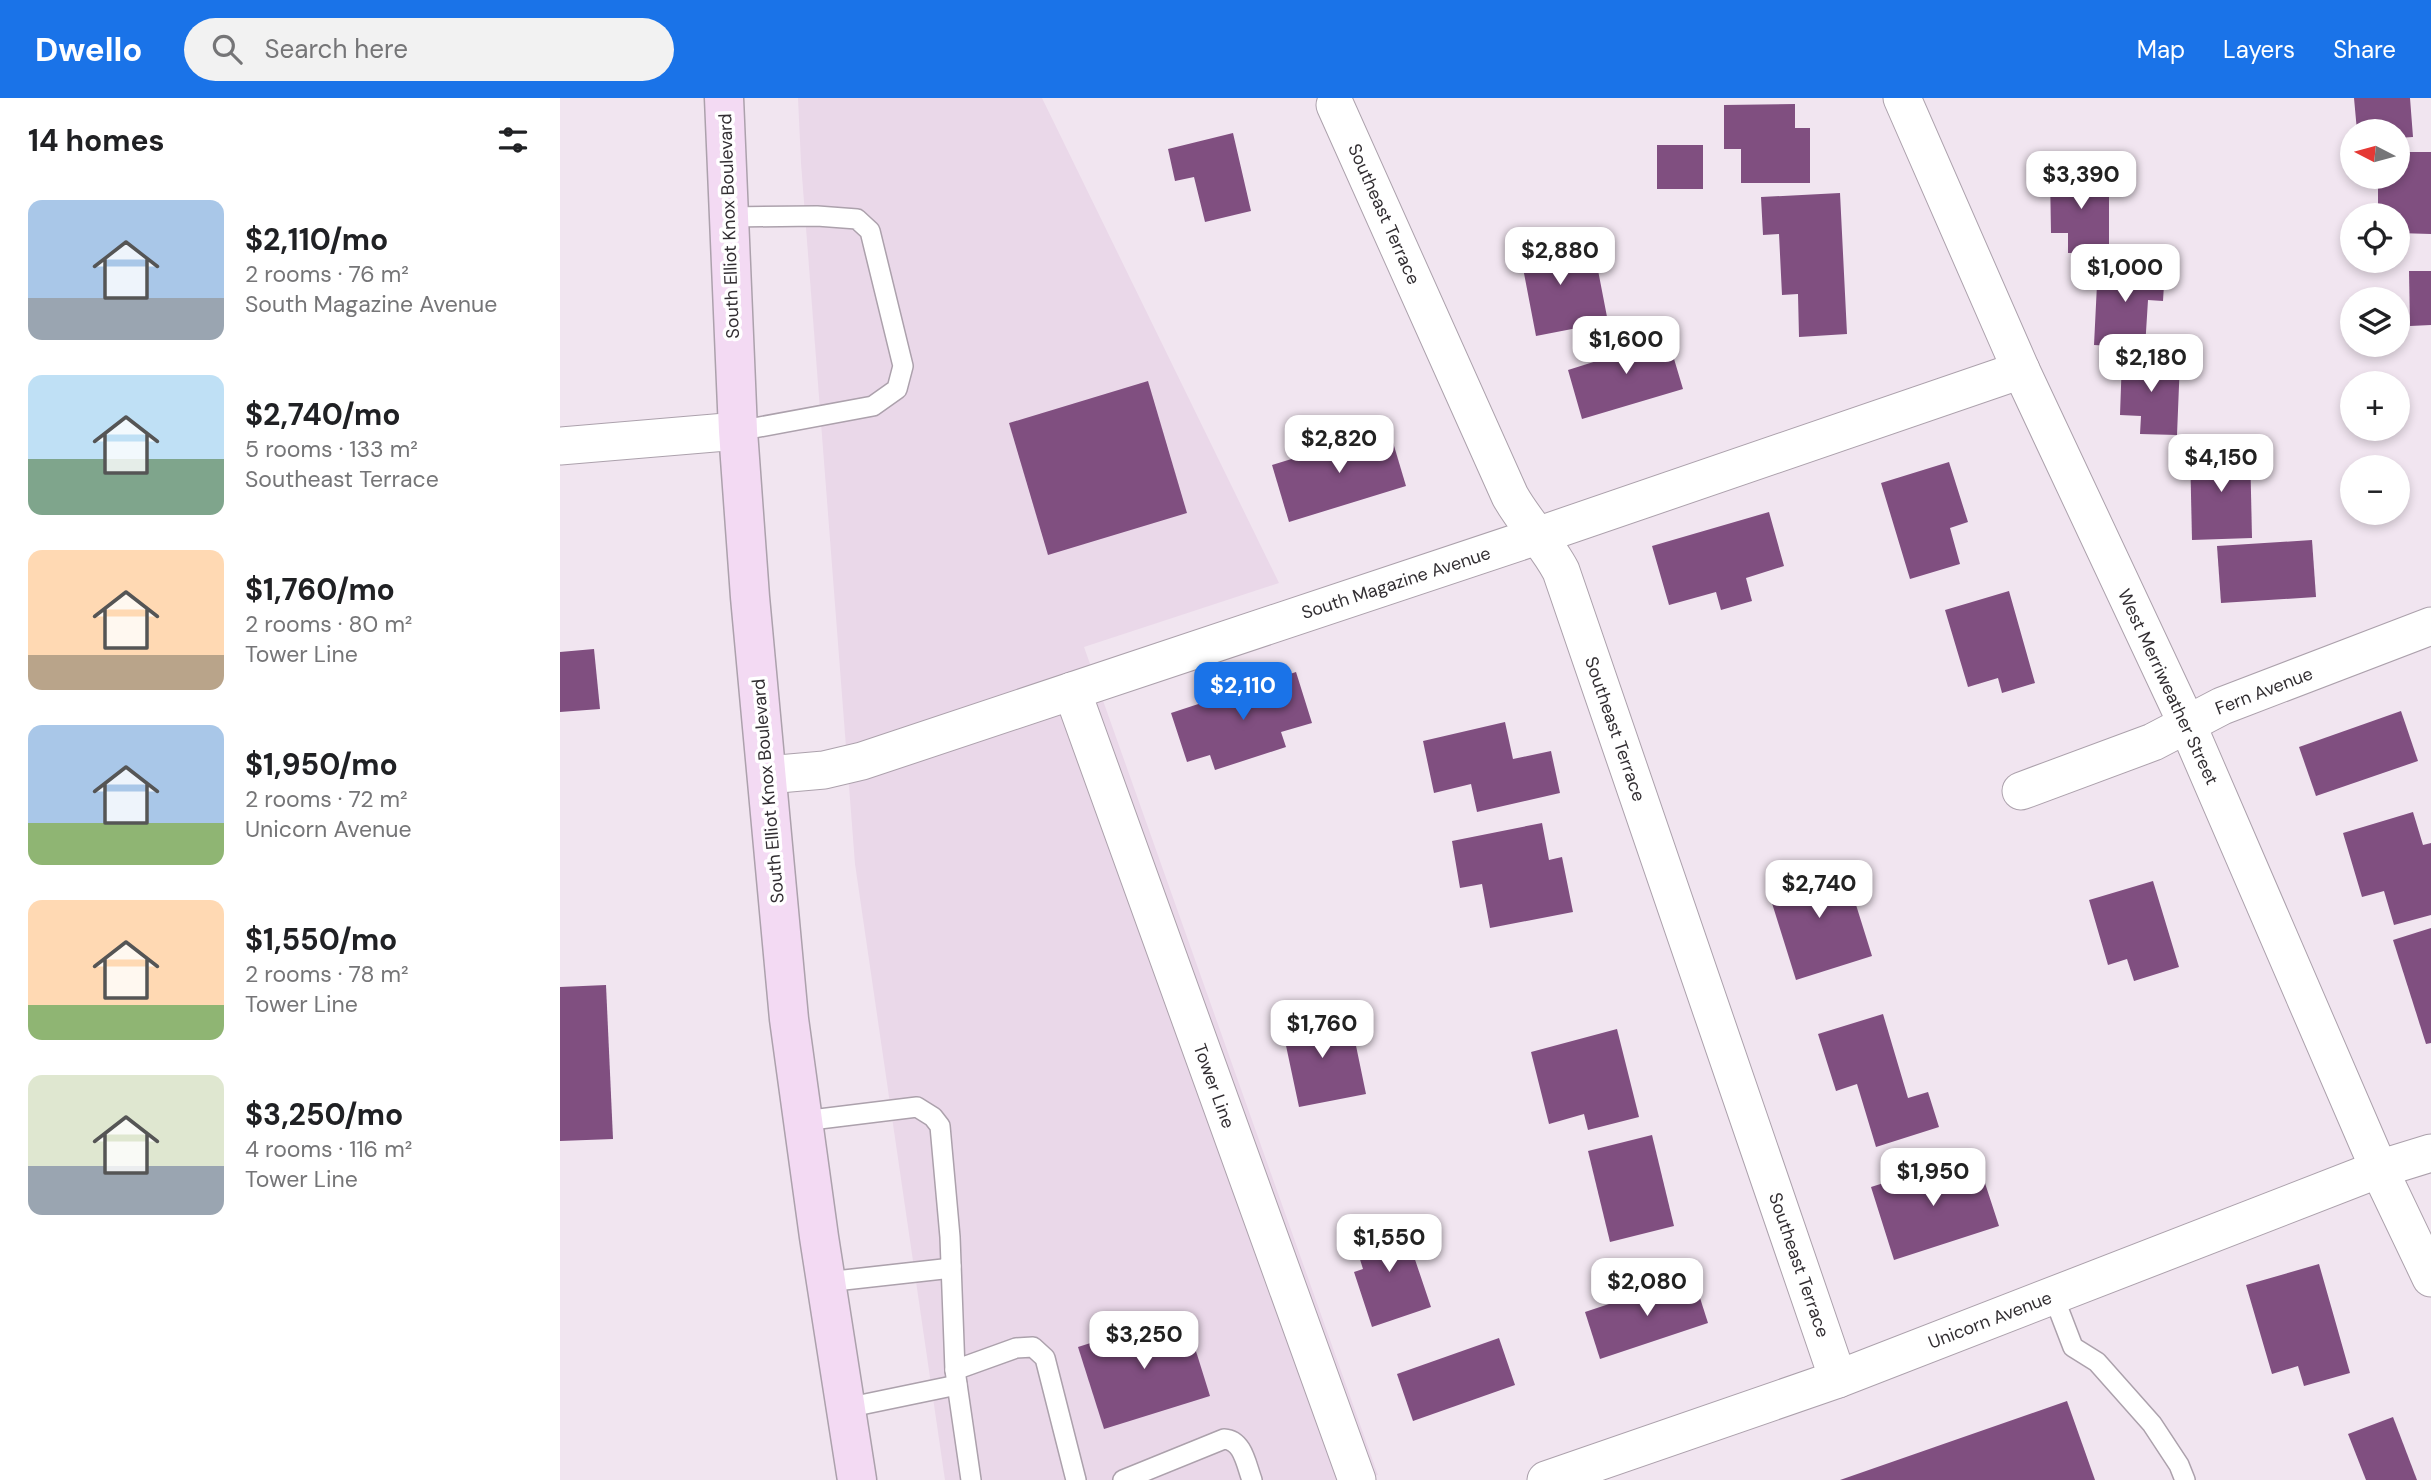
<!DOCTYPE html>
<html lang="en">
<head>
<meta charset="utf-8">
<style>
  :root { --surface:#fff; --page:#f2f2f2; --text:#202124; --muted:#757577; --accent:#1a73e8 }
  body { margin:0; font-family:"DM Sans",sans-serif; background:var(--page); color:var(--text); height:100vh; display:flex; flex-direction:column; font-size:26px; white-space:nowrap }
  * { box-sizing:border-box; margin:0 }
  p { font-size:23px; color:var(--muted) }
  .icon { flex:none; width:38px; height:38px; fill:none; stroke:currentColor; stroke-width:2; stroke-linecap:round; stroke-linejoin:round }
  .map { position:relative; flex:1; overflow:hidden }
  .drawer { display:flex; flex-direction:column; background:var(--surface); width:560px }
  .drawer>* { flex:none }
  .needle { width:46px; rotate:276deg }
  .fabs { position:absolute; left:1780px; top:21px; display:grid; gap:14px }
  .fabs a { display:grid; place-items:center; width:70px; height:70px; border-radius:50%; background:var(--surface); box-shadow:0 4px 10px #0003; font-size:35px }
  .price { position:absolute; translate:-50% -60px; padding:0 16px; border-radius:14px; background:#fff; color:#222; font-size:23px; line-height:46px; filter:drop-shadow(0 2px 4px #0008) }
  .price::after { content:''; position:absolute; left:50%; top:42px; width:21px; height:16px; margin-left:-10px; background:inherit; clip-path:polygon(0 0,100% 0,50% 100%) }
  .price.current { background:var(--accent); color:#fff }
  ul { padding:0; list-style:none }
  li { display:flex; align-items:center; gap:21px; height:175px; padding:0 28px }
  li span { display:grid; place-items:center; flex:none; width:196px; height:140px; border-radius:14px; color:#555 }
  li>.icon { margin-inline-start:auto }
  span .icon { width:84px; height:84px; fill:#fffc; stroke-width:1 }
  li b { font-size:30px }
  h2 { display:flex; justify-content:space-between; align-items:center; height:84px; padding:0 28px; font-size:30px }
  header { display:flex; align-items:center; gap:42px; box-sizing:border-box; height:98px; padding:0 35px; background:var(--accent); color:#fff }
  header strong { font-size:33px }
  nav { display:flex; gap:38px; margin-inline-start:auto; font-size:24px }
  .search { width:490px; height:63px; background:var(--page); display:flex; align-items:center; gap:18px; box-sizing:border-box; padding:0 24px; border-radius:38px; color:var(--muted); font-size:26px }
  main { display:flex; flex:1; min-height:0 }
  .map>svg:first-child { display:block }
  .built { fill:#ead8e9 }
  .building { fill:#804f80 }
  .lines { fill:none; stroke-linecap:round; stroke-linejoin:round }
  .service-casing { stroke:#aca1ac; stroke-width:22 }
  .minor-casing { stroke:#aca1ac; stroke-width:39 }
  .secondary-casing { stroke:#aca1ac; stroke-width:41 }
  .service { stroke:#fff; stroke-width:19 }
  .minor { stroke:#fff; stroke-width:37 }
  .secondary { stroke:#f3daf3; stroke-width:38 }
  .labels { text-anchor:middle; stroke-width:7; stroke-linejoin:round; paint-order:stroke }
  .street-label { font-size:18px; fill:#322e32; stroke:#fff }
</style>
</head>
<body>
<header>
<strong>Dwello</strong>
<div class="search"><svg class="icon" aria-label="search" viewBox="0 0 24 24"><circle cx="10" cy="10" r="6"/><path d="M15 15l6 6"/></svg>Search here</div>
<nav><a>Map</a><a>Layers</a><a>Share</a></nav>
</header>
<main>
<section class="drawer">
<h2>14 homes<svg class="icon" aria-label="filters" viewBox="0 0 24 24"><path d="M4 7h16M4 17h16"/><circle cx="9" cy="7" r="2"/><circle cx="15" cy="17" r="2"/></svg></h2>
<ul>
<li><span style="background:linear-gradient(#a9c7e8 70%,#9aa5b1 0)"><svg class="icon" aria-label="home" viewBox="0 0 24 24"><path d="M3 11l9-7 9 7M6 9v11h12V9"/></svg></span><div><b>$2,110/mo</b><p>2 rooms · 76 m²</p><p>South Magazine Avenue</p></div></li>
<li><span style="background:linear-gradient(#bfe0f5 60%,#7fa58c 0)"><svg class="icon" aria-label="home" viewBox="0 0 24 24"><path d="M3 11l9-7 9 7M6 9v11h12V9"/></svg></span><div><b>$2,740/mo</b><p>5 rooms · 133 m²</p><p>Southeast Terrace</p></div></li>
<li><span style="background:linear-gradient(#ffd9b3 75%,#b9a48a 0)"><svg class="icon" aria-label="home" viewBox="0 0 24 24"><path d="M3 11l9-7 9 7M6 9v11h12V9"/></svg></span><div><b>$1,760/mo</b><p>2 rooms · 80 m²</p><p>Tower Line</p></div></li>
<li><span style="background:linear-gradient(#a9c7e8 70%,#8fb573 0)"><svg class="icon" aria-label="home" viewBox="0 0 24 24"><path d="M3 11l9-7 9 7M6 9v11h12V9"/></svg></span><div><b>$1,950/mo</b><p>2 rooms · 72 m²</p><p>Unicorn Avenue</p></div></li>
<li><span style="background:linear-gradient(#ffd9b3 75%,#8fb573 0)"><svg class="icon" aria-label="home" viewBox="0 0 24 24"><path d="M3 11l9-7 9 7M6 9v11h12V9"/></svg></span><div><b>$1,550/mo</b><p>2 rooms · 78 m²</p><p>Tower Line</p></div></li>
<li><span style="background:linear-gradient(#dfe7d0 65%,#9aa5b1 0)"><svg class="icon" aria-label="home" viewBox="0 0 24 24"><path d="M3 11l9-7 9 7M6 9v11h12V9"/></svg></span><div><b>$3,250/mo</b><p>4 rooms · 116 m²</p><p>Tower Line</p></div></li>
</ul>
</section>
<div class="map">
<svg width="1871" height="1382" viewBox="0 0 1871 1382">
  <rect width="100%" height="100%" fill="#f1e5f0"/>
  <path class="built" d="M238,0H482L719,485L524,549L818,1377L800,1382H385L295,766L241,65Z"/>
  <g class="building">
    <path d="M1794,0H1850L1853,39L1838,40V33H1797Z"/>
    <path d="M1235,6V30H1250V85H1181V51H1164V7Z"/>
    <path d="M673,35L691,113L645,124L634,79L615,83L608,51Z"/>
    <rect x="1097" y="47" width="46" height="44"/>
    <path d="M1838,54H1871V136L1838,135V117H1818V79H1838Z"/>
    <path d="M1490,76L1549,77V155H1508V135H1491Z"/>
    <path d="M1280,95L1287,236L1239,239L1238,196L1222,197L1219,136L1203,137L1201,99Z"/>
    <path d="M1007,135L1013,171L1037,167L1048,224L976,238L958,144Z"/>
    <path d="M1538,166L1605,170L1603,203L1588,202L1585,250L1534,247Z"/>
    <path d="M1849,173H1871V227L1850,228Z"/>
    <path d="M1106,234L1123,291L1022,321L1008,272L1043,261L1041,254Z"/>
    <path d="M1562,260L1620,263L1617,337L1580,336L1581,318L1560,317Z"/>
    <path d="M588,283L627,415L488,457L449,325Z"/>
    <path d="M829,331L846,388L729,424L712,367Z"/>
    <path d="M1690,349L1692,440L1632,442L1630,351Z"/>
    <path d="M1389,364L1408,424L1390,430L1400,466L1350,481L1321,385Z"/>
    <path d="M1209,414L1224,468L1186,480L1192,503L1161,512L1156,494L1109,507L1092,448Z"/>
    <path d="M1752,442L1756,499L1661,505L1657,448Z"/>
    <path d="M1449,493L1475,585L1442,595L1438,580L1408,589L1385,512Z"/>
    <path d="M34,551L40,611L0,614V554Z"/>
    <path d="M736,574L752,625L721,634L726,649L655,672L650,657L627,664L611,615Z"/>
    <path d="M1841,613L1858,663L1756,698L1739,649Z"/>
    <path d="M945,624L953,661L991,653L1000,695L917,714L911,686L874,695L863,643Z"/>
    <path d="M1853,714L1863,747L1871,745V817L1834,827L1824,793L1802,799L1783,735Z"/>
    <path d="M982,725L989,762L1002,759L1013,814L930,830L922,786L900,790L892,743Z"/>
    <path d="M1282,762L1312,858L1236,882L1206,786Z"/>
    <path d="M1593,783L1619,869L1574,883L1567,861L1548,867L1529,802Z"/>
    <path d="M1871,830V945L1866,946L1833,842Z"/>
    <path d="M46,887L53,1041L0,1043V889Z"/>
    <path d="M775,913L780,941L794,938L806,996L739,1009L721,924Z"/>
    <path d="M1323,916L1348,1000L1368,994L1379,1029L1316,1049L1297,986L1276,993L1258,936Z"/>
    <path d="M1057,931L1079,1019L1028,1032L1024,1016L989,1026L971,954Z"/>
    <path d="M1092,1037L1114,1128L1050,1144L1028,1053Z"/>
    <path d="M1403,1060L1411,1083L1423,1079L1439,1128L1334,1162L1311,1089Z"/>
    <path d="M841,1120L871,1209L812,1229L794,1174L803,1171L792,1136Z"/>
    <path d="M1759,1166L1790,1275L1744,1288L1738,1268L1712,1276L1686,1187Z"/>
    <path d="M1133,1178L1148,1225L1040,1261L1025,1214Z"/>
    <path d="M624,1215L650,1298L544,1331L518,1249Z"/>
    <path d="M939,1240L955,1287L853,1323L837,1276Z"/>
    <path d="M1507,1303L1535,1382H1280Z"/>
    <path d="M1833,1319L1857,1382H1806L1788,1336Z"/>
  </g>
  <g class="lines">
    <g class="service-casing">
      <g id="service">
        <path d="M169,119L257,118L297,121L310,133L343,268L337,291L313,308L178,333"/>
        <path d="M243,1023L357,1009L373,1019L380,1028L390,1139L395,1272L411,1382"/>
        <path d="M266,1184L383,1171L391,1168"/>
        <path d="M1493,1197L1513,1249L1537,1264L1592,1326L1619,1367L1625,1382"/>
        <path d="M395,1272L456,1250L473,1249L485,1260L516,1382"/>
        <path d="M286,1310L397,1287"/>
        <path d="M563,1382L664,1341C683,1342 686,1366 692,1382"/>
      </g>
    </g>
    <g class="minor-casing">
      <g id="minor">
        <path d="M1342,0L1461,272L1627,626L1819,1071L1871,1180"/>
        <path d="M775,7L950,398C965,425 987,446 1001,473L1278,1281"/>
        <path d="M0,348L178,333"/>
        <path d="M512,593L797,1382"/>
        <path d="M207,677L264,672L302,663L977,438L1461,272"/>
        <path d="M1461,693L1593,644L1662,608L1871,528"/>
        <path d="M986,1382L1278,1281L1819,1071L1871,1055"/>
      </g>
    </g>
    <g class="secondary-casing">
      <path id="secondary" d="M164,0L178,333L190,499L229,921L259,1139L297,1382"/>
    </g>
    <use href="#service" class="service"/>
    <use href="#minor" class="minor"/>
    <use href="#secondary" class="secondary"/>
  </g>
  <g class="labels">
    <g class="street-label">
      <text transform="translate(824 116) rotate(66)" y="6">Southeast Terrace</text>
      <text transform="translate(169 128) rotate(-92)" y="6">South Elliot Knox Boulevard</text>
      <text transform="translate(836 485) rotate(-18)" y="6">South Magazine Avenue</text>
      <text transform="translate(1608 589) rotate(65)" y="6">West Merriweather Street</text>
      <text transform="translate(1704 593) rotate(-21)" y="6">Fern Avenue</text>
      <text transform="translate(1055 631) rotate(71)" y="6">Southeast Terrace</text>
      <text transform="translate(208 693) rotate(-95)" y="6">South Elliot Knox Boulevard</text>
      <text transform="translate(654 988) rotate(70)" y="6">Tower Line</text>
      <text transform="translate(1239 1167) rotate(71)" y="6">Southeast Terrace</text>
      <text transform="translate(1430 1222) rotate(-21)" y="6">Unicorn Avenue</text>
    </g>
  </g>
</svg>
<div class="fabs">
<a><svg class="needle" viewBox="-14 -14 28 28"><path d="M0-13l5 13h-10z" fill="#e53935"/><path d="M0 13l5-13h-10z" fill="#757577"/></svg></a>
<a><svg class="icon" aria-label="locate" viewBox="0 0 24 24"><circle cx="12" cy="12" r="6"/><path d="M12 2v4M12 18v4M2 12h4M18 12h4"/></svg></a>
<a><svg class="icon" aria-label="layers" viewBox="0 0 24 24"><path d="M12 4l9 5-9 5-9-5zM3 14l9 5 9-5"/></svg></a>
<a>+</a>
<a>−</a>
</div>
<b class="price" style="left:1521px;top:113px">$3,390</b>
<b class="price" style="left:1000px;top:189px">$2,880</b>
<b class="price" style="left:1565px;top:206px">$1,000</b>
<b class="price" style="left:1066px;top:278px">$1,600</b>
<b class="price" style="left:1591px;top:296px">$2,180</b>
<b class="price" style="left:779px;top:377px">$2,820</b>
<b class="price" style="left:1661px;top:396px">$4,150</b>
<b class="price current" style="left:683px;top:624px">$2,110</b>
<b class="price" style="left:1259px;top:822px">$2,740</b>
<b class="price" style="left:762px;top:962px">$1,760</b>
<b class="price" style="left:1373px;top:1110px">$1,950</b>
<b class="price" style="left:829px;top:1176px">$1,550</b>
<b class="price" style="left:1087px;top:1220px">$2,080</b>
<b class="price" style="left:584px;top:1273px">$3,250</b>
</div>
</main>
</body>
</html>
